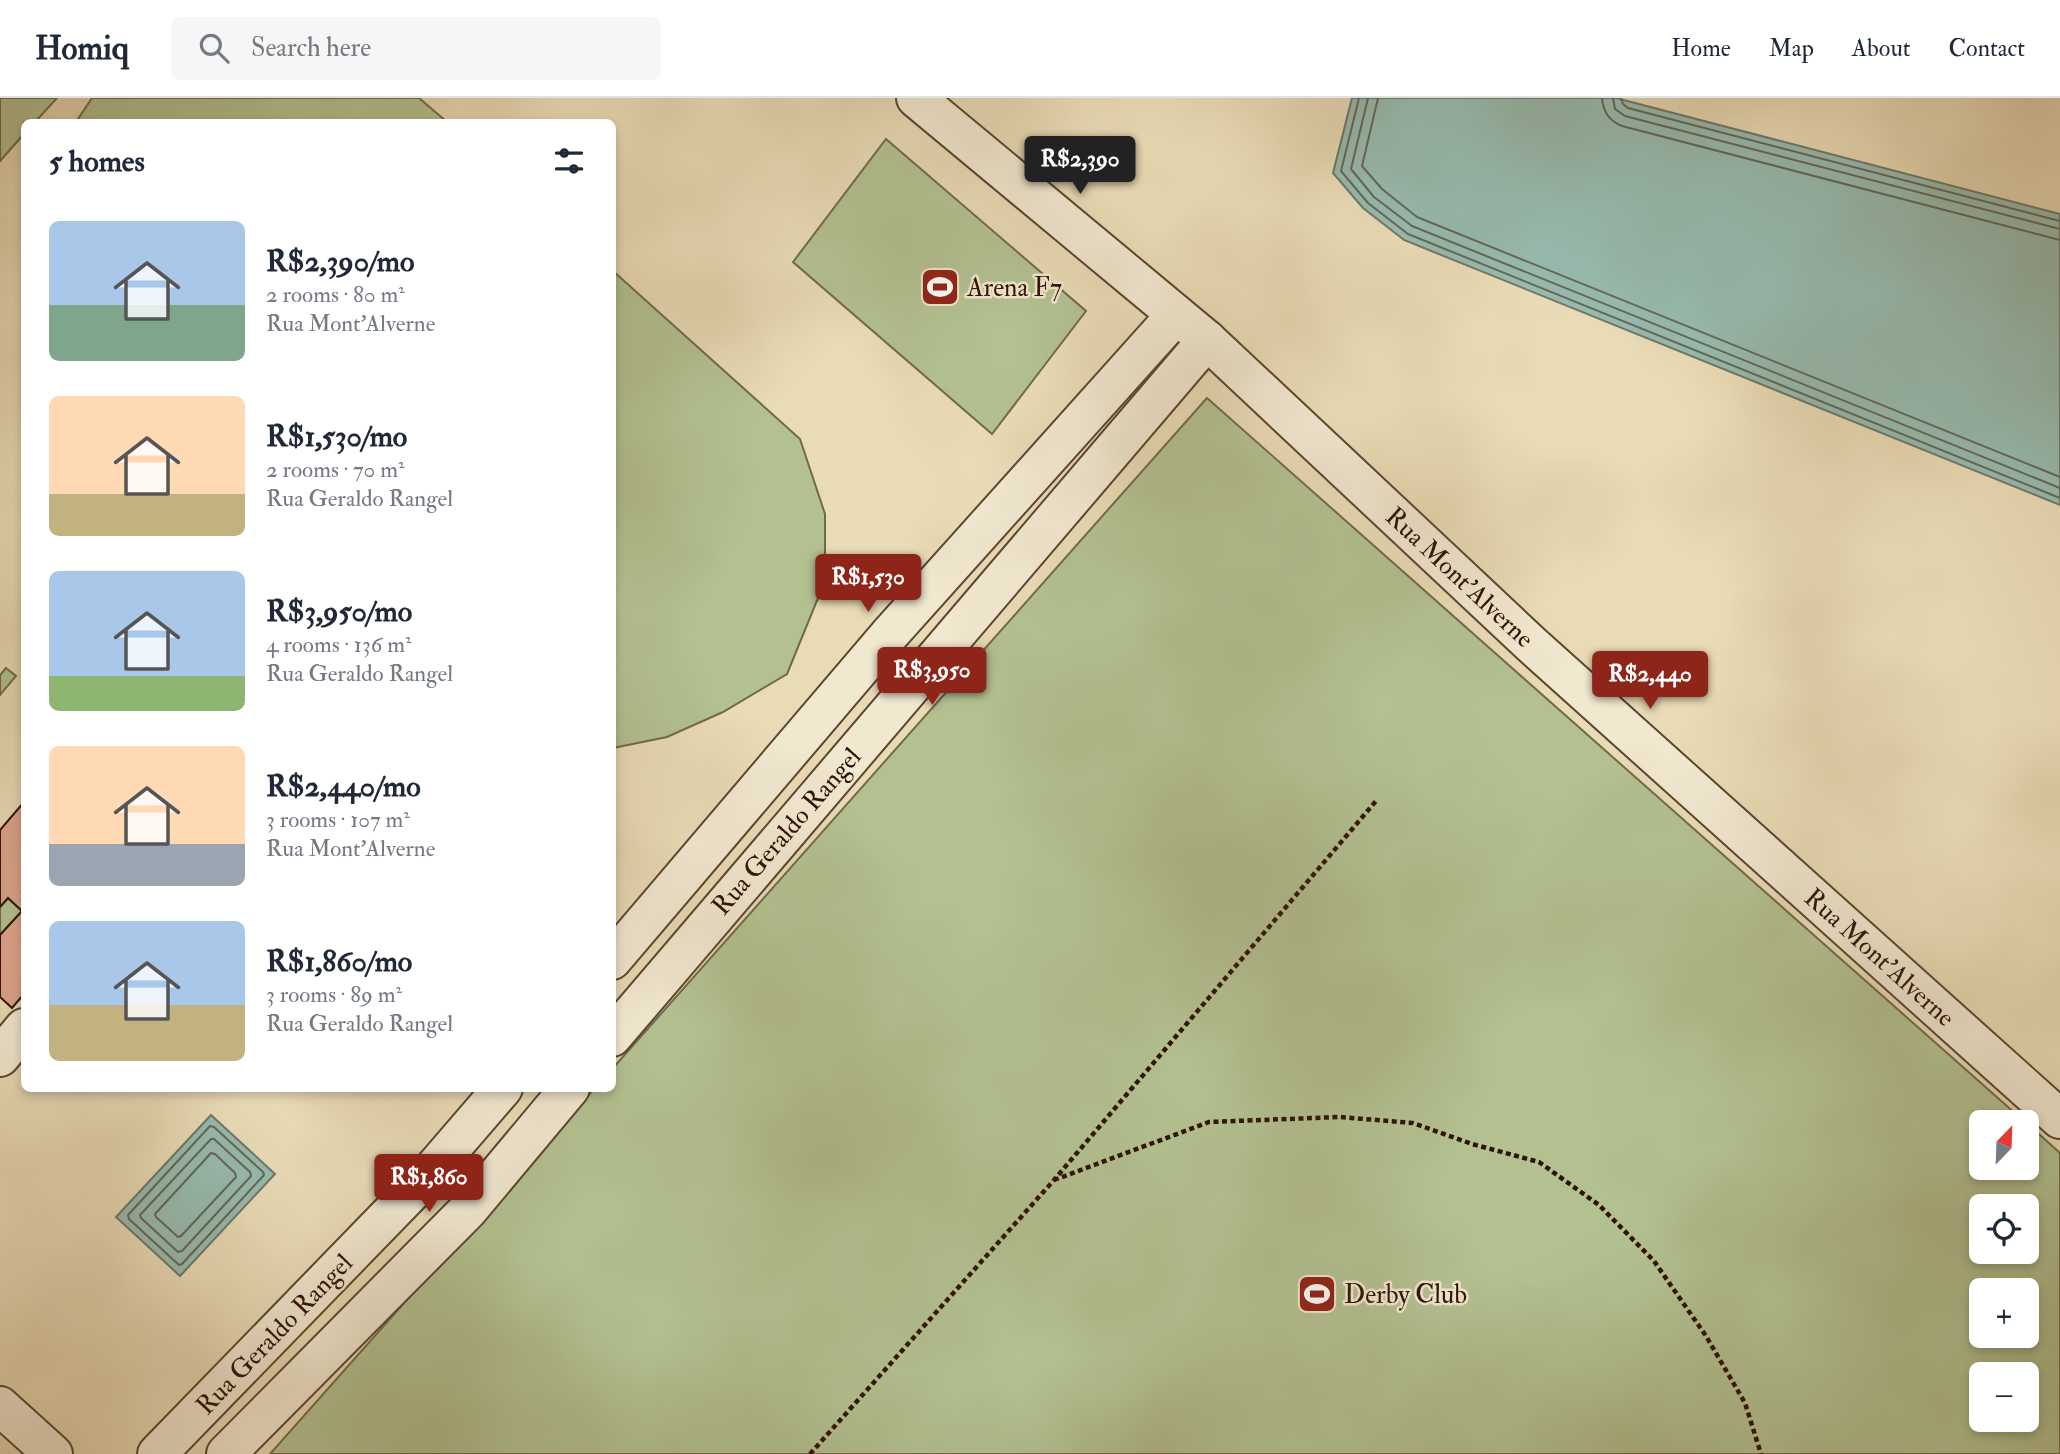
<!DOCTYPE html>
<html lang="en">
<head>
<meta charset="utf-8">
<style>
  :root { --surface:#fff; --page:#f6f6f7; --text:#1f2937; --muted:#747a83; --line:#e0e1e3; --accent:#8f2418 }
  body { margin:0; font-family:"IM FELL Double Pica",serif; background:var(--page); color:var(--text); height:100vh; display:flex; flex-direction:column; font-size:26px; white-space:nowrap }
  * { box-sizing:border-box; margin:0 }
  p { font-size:23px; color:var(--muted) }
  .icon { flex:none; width:38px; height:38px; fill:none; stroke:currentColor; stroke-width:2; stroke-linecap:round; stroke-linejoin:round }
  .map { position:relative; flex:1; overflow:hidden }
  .panel { position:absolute; left:21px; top:21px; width:595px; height:973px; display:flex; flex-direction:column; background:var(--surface); border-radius:10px; box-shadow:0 4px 10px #0003 }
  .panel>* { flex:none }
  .needle { width:46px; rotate:23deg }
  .fabs { position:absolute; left:1969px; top:1012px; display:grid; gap:14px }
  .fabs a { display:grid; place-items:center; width:70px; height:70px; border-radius:10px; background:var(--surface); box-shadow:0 4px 10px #0003; font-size:35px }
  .price { position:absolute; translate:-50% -60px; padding:0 16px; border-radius:7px; background:var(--accent); color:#fff; font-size:23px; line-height:46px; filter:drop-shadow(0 2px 4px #0008) }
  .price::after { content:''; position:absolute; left:50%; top:42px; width:21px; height:16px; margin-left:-10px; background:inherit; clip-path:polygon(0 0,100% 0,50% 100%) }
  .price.current { background:#222; color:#fff }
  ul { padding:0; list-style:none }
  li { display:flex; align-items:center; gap:21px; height:175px; padding:0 28px }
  li span { display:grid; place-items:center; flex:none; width:196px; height:140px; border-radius:10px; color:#555 }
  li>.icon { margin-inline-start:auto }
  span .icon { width:84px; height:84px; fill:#fffc; stroke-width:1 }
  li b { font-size:30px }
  h2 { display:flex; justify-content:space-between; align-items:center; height:84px; padding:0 28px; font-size:30px }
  header { display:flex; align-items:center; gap:42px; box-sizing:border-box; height:98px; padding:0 35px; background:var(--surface); border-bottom:2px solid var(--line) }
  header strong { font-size:33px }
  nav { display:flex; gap:38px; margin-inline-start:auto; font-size:24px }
  .search { width:490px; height:63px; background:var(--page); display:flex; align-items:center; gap:18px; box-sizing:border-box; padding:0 24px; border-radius:10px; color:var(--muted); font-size:26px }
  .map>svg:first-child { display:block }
  .green { fill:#b3c191; stroke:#706a4b; stroke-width:2; fill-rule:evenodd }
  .water { fill:#97bbaf; stroke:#6d786b; stroke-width:2 }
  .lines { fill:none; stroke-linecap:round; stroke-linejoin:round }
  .shore { stroke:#62675a; stroke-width:2 }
  .building { fill:#dba48a; stroke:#2e1305; stroke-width:2 }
  .minor-casing { stroke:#5d4531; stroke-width:42 }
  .path { stroke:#2e1305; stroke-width:4.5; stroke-dasharray:5 3.5; stroke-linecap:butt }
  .minor { stroke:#f1e8d0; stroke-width:38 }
  .labels { text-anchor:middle; stroke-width:5; stroke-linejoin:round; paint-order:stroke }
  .poi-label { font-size:26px; fill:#2e1305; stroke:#f1e8d0; text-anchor:start }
  .street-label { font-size:26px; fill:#2e1305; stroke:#f1e8d0 }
</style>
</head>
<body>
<header>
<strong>Homiq</strong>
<div class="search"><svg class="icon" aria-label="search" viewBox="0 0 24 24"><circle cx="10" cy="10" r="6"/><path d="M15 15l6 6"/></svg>Search here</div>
<nav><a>Home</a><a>Map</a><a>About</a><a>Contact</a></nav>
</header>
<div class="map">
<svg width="2060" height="1356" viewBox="0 0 2060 1356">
  <rect width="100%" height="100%" fill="#e9dbb6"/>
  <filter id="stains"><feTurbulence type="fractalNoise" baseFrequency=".00286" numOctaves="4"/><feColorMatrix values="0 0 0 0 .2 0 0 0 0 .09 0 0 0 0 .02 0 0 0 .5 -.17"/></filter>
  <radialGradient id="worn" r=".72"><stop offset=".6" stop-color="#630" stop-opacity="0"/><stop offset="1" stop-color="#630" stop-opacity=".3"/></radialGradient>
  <g class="green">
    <path d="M0,0H57L35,24H24V36L0,63Z"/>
    <path d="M92,0H419L447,24H76Z"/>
    <path d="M886,41L1086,213L992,336L793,164Z"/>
    <path d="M613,173L800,341L825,416V483L787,576L723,614L667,639L613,650Z"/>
    <path d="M1207,300L2025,1024H1981V1069H2026L2027,1025L2060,1055V1356H270L594,991L612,990L613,970ZM1981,1108H2026V1153H1981ZM1981,1192H2026V1237H1981ZM1981,1276H2026V1321H1981Z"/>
    <path d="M6,570L16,578L0,597V577Z"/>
    <path d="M8,800L22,813L0,837V809Z"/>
  </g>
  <g class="water">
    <path d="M1352,0H1616L2060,116V407L1404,142L1363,110L1333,75Z"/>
    <path d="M211,1017L275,1076L180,1178L116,1119Z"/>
  </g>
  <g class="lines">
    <g class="shore">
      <path d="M1359,0L1341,73L1368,105L1408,136L2060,400"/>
      <path d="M1368,0L1351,71L1374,99L1412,128L2060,390"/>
      <path d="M1378,0L1362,68L1382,91L1417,119L2060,379"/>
      <path d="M1602,0C1603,14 1609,23 1622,28L2060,142"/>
      <path d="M1613,0L1615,11L1625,18L2060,131"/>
      <path d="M1621,0L1623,6L1628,10L2060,123"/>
      <path d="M210,1028L214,1029L263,1074L264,1077L182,1166L179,1167L129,1121L128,1117Z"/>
      <path d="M211,1041H214L250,1074L251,1078L182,1153L178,1154L141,1120L140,1117Z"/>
      <path d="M211,1055L215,1056L235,1075L236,1079L181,1138L178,1139L156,1119L155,1116Z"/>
    </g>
  </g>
  <path class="building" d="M24,704V896L12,910L0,899V837L22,813L8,800L0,809V732Z"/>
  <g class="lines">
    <g class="minor-casing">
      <g id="minor">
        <path d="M916,0L1207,242L1531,546L2060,1021"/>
        <path d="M612,862L888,538L1176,217"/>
        <path d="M612,939L1207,242"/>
        <path d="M0,959L24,930"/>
        <path d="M0,1308L53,1356"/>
        <path d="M157,1356L429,1076L503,990"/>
        <path d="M226,1356L468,1112L570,990"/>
      </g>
    </g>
    <g class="path">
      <path d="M22,796L24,794"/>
      <path d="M22,804L24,802"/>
      <path d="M1054,1082L1209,1024L1340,1019L1413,1025L1472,1046L1539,1064L1599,1107L1654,1163L1706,1238L1745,1305L1761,1356"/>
      <path d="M810,1356L1054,1082L1376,703"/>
    </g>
    <use href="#minor" class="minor"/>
  </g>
  <defs>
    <g id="stadium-square" transform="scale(2.0125)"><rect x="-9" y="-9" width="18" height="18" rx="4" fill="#8f2418" stroke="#f1e8d0"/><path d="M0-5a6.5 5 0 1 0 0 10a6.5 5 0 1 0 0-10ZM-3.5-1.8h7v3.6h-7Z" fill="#fff"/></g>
  </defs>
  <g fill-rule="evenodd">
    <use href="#stadium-square" x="940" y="189"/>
    <use href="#stadium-square" x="1317" y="1196"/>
  </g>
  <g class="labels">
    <g class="poi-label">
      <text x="967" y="198">Arena F7</text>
      <text x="1344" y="1205">Derby Club</text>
    </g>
    <g class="street-label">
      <text transform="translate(1460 479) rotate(43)" y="9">Rua Mont'Alverne</text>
      <text transform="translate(786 733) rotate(-49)" y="9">Rua Geraldo Rangel</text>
      <text transform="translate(1880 859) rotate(42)" y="9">Rua Mont'Alverne</text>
      <text transform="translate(274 1236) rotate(-46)" y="9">Rua Geraldo Rangel</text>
    </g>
  </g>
  <rect width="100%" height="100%" filter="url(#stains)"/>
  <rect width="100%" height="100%" fill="url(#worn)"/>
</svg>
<div class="fabs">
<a><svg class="needle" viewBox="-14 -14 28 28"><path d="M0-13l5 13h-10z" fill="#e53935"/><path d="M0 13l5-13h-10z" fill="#747a83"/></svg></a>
<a><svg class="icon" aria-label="locate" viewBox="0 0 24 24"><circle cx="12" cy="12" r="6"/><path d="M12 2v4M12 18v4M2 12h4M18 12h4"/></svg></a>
<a>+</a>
<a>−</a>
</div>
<b class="price current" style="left:1080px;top:98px">R$2,390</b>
<b class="price" style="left:868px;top:516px">R$1,530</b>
<b class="price" style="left:932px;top:609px">R$3,950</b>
<b class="price" style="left:1650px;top:613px">R$2,440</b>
<b class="price" style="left:429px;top:1116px">R$1,860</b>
<section class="panel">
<h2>5 homes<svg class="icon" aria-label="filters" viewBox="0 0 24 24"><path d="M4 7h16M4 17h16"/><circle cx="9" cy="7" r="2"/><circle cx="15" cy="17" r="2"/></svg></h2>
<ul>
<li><span style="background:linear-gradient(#a9c7e8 60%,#7fa58c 0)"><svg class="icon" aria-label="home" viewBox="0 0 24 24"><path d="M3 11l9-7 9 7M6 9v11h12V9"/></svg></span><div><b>R$2,390/mo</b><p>2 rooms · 80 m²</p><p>Rua Mont'Alverne</p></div></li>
<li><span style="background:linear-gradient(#ffd9b3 70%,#c2b280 0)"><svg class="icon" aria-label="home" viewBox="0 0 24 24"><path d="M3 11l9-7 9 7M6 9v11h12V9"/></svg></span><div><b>R$1,530/mo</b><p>2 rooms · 70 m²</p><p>Rua Geraldo Rangel</p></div></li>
<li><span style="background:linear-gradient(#a9c7e8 75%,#8fb573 0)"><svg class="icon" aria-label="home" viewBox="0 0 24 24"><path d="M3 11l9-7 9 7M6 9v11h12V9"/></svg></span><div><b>R$3,950/mo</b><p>4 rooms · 136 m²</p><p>Rua Geraldo Rangel</p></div></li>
<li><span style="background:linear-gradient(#ffd9b3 70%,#9aa5b1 0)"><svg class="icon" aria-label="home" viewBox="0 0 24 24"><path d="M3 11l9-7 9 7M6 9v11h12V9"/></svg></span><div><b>R$2,440/mo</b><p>3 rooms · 107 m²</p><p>Rua Mont'Alverne</p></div></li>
<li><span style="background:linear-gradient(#a9c7e8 60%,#c2b280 0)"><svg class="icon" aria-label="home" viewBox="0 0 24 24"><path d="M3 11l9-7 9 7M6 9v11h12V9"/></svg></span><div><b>R$1,860/mo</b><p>3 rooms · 89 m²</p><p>Rua Geraldo Rangel</p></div></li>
</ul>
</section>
</div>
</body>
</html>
